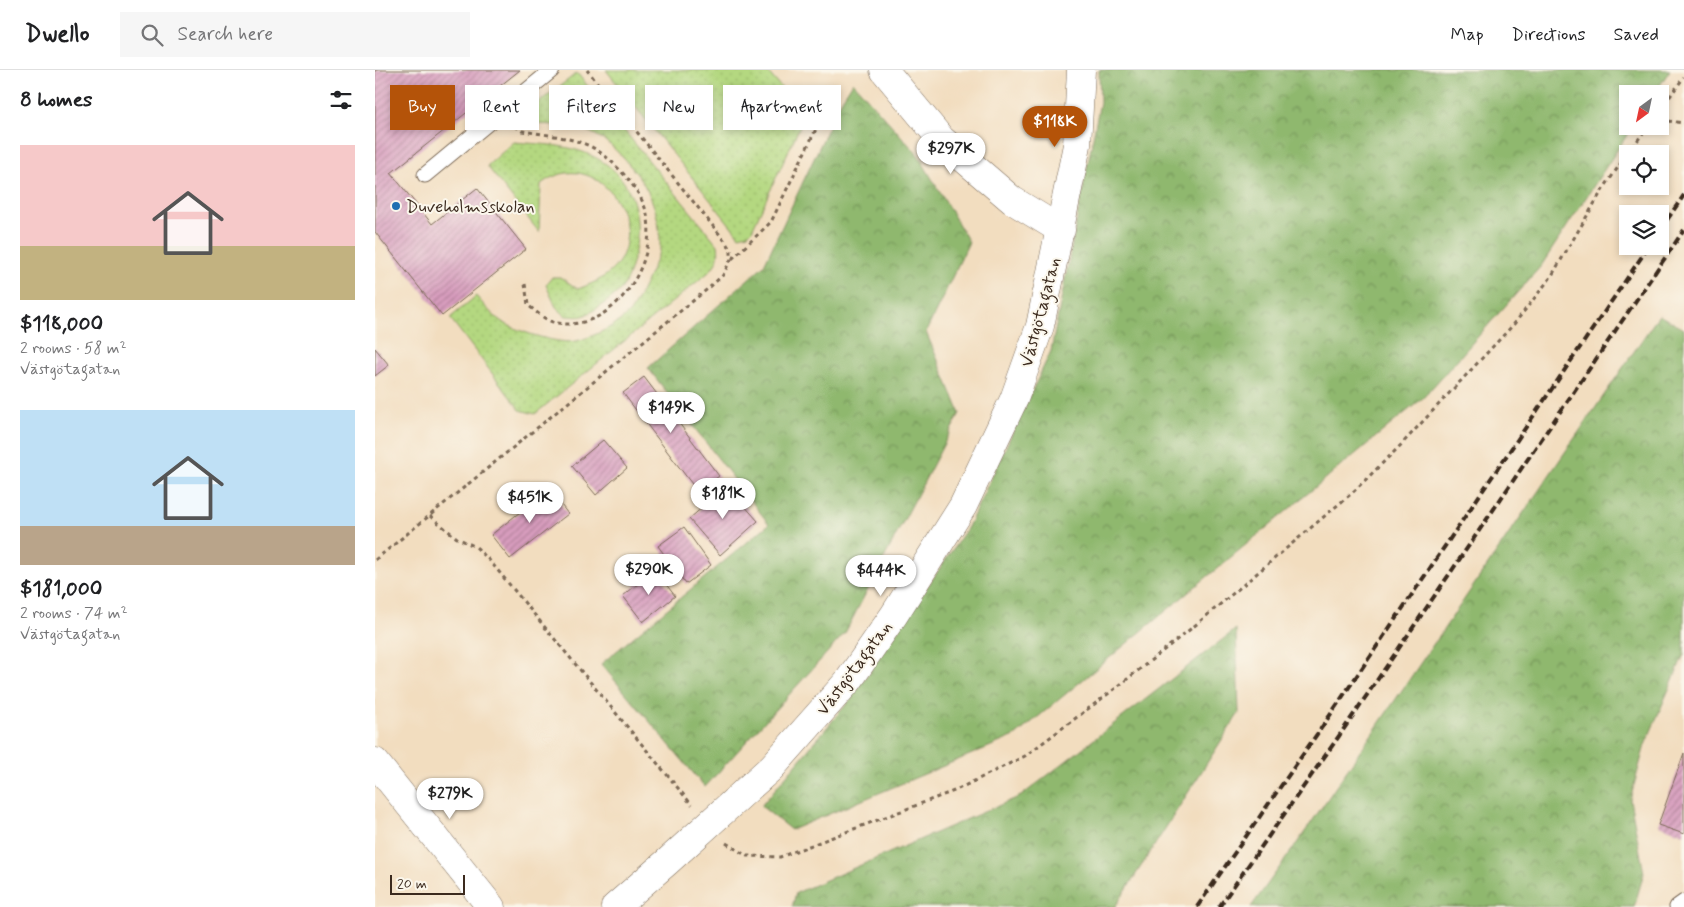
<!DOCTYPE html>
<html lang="en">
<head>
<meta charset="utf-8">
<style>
  :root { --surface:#fff; --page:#f6f6f6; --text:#202124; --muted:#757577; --line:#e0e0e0; --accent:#b45309 }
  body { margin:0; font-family:Mynerve,sans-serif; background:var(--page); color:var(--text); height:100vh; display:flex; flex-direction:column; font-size:19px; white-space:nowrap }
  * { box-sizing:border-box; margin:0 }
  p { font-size:16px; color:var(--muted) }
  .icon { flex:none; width:28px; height:28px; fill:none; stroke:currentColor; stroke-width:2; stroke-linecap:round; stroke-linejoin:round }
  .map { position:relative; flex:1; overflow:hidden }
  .panel { display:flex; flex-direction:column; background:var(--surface); width:375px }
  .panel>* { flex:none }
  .hud { position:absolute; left:15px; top:15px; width:475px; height:45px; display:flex; gap:10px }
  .needle { width:32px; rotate:213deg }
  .controls { position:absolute; left:1244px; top:15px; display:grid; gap:10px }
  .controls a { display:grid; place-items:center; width:50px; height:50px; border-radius:0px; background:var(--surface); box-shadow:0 2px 8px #0003; font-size:25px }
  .scale { position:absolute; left:15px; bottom:12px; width:75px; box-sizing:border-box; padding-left:5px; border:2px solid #3b2a1e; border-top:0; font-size:14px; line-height:18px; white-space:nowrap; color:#3b2a1e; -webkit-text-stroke:4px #fbf7ec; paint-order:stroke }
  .price { position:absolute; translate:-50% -42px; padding:0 11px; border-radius:18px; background:#fff; color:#222; font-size:16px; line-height:32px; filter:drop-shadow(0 1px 2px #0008) }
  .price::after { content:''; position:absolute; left:50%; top:30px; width:15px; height:11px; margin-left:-8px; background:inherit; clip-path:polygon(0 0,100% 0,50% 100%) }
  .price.selected { background:var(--accent); color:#fff }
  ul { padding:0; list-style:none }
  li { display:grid; align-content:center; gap:10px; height:265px; padding:0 20px }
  li span { display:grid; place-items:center; height:155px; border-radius:0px; color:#555 }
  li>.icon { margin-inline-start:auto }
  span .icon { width:90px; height:90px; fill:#fffc; stroke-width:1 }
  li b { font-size:21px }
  h2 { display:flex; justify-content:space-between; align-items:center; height:60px; padding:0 20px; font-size:21px }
  .tag { padding:0 18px; border-radius:0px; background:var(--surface); box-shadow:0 2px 8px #0003; font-size:18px; line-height:45px }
  .tag.selected { background:var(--accent); color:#fff }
  header { display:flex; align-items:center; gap:30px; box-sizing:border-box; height:70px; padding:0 25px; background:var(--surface); border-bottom:1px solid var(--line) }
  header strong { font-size:24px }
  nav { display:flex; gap:28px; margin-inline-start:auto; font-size:18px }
  .search { width:350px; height:45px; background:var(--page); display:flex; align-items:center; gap:12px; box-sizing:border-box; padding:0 18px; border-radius:0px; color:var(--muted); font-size:19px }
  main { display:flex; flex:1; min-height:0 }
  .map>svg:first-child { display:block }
  .grass { fill:url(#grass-dots); stroke:#78814f }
  .forest { fill:url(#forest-crowns); stroke:#657146 }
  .building { fill:url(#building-hatch) }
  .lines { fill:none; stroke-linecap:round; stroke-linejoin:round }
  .lane-casing { stroke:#7b6956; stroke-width:17 }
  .street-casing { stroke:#7b6956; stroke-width:29 }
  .path { stroke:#7b6956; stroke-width:3; stroke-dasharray:4 4; stroke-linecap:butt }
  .lane { stroke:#fff; stroke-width:15 }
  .street { stroke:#fff; stroke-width:28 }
  .rail { stroke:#3b2a1e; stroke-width:4; stroke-dasharray:8 4; stroke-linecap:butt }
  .poi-dot { fill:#1f6fb2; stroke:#fbf7ec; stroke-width:2 }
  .labels { text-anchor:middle; stroke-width:4; stroke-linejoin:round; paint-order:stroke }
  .poi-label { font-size:18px; fill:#3b2a1e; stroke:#fbf7ec; text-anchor:start }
  .street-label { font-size:18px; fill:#3b2a1e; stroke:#fbf7ec }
</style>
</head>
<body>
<header>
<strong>Dwello</strong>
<div class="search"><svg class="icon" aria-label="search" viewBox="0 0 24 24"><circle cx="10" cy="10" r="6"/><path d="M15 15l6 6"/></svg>Search here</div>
<nav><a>Map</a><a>Directions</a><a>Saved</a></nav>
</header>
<main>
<section class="panel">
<h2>8 homes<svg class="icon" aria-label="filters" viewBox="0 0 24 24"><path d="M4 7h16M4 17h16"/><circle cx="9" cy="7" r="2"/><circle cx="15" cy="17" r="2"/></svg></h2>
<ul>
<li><span style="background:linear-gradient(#f6c9c9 65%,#c2b280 0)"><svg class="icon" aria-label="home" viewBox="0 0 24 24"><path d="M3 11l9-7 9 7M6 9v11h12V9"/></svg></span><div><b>$118,000</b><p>2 rooms · 58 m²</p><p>Västgötagatan</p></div></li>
<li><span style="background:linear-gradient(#bfe0f5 75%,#b9a48a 0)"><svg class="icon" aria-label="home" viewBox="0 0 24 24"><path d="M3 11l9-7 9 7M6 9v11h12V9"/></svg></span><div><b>$181,000</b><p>2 rooms · 74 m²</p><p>Västgötagatan</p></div></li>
</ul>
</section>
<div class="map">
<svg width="1309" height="837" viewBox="0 0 1309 837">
  <defs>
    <pattern id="grass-dots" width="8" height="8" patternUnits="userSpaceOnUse" patternTransform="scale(1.25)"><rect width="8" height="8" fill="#b4d880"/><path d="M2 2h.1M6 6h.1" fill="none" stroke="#9cba6e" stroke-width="1.8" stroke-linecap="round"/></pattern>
    <pattern id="forest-crowns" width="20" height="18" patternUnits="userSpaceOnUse" patternTransform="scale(1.25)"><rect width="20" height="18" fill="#8fb86e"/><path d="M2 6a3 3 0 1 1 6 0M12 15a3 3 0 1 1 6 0" fill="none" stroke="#76965a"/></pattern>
    <pattern id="building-hatch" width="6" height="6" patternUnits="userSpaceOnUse" patternTransform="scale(1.25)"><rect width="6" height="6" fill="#d79cbd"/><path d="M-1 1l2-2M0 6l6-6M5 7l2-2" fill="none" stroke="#b07f99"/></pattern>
  </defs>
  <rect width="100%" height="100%" fill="#fbf7ec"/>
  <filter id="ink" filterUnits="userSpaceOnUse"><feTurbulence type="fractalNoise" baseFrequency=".02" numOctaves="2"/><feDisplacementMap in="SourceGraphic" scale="10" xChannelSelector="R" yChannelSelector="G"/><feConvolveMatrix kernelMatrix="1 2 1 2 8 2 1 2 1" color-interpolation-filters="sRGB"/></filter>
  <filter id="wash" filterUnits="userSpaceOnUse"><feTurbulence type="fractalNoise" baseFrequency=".0096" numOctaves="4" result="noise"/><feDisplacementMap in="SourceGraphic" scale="20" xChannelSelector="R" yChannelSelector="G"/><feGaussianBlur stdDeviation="1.12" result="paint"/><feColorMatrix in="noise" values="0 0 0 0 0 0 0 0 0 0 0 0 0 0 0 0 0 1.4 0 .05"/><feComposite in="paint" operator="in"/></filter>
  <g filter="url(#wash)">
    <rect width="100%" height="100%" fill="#f2ddbf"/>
    <g class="grass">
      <path d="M231,0H391L430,45L377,160L373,164L364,166Z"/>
      <path d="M202,3L343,175C345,187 342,193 334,202L160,344L145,340L75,248L101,226C110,236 119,248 131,254C145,262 185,275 201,271C218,267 241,256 254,243C260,237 284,186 285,178C286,148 276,120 257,98C225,60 211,56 162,54L150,43Z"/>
      <path d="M139,72C172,75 203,74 231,94C263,117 268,157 257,193C255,201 252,211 247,218C239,227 221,240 210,245C205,248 197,246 191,246L181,237L171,215L177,207H185L203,219C216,214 229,209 239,198C277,157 222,72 166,114L164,162L112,96Z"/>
    </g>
    <g class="forest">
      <path d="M724,0H1295L1279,24H1252V56H1258L1166,196L1048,328L640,666L416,760L386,736L475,630L593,457L676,281L725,32Z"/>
      <path d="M478,12L543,85L594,172L551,262L585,343L470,563L330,717L226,594L394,454L273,298L389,195L466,31Z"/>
      <path d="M1284,245L1309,259V584L1270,675L1255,730L1269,803L1259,837H876L925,769Z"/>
      <path d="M861,559L864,643L740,837H417L421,823L646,726Z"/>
    </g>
    <g id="blocks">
      <g class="building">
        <path d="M0,0H145L16,103L57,154L102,118L151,179L67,246L0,162Z"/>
        <path d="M0,278L14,295L0,306Z"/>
        <path d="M269,307L344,406L323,422L248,323Z"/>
        <path d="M228,370L252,398L221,425L197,396Z"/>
        <path d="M352,416L383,451L345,485L314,449Z"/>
        <path d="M174,419L193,444L135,489L116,465Z"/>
        <path d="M309,457L336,495L311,514L283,476Z"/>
        <path d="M280,500L300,526L268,552L248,526Z"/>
        <path d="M1309,683V764L1283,755Z"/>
      </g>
    </g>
  </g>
  <g filter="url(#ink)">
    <use href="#blocks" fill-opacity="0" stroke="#7b6956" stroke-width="1"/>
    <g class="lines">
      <g class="lane-casing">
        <g id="lane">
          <path d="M50,105L177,0"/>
          <path d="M1302,837L1309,832"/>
        </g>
      </g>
      <g class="street-casing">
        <g id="street">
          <path d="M509,0L566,69L637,130L686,160"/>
          <path d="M0,692L116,837"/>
          <path d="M240,837L292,792L397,697L474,610L519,545L588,436L639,329L665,256L702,75L706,0"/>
        </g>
      </g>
      <g class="path">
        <path d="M1285,40L1309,7"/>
        <path d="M1285,50L1309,53"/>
        <path d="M140,56L147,61C166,64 188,66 207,73C220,77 231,86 241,96C254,109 267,125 272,144C284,195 235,267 178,252C170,250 160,241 153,235L150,214"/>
        <path d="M1253,84L1273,56"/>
        <path d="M357,189L396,152L443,55L451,18"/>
        <path d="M55,446L82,468L101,477L115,491L317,735"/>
        <path d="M0,490L335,217L348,205L356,189V181L350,171L212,0"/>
        <path d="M351,773L372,786L405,787L579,721L650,686L741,618L823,553L977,423L1023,378L1139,254L1176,207L1225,124L1252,84"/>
      </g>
      <use href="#lane" class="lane"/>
      <use href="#street" class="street"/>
      <g class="rail">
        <path d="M1285,160L1309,125"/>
        <path d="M822,837L949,654L1274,176"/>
        <path d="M844,837L964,666L1309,160"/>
      </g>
    </g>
  </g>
  <circle class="poi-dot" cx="21" cy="136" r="5"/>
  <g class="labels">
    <g class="poi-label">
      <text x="31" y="142">Duveholmsskolan</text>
    </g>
    <g class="street-label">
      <text transform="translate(665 242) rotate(-75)" y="6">Västgötagatan</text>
      <text transform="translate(479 598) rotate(-53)" y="6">Västgötagatan</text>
    </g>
  </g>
</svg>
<div class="controls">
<a><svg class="needle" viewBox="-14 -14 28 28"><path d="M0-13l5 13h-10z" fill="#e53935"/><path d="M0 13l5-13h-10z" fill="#757577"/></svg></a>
<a><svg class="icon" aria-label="locate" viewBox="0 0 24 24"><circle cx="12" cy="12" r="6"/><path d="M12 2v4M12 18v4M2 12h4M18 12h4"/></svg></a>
<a><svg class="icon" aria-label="layers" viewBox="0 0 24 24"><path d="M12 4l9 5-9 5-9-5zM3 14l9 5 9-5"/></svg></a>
</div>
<div class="scale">20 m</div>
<b class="price selected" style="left:680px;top:78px">$118K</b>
<b class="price" style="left:576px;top:105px">$297K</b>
<b class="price" style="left:296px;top:364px">$149K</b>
<b class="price" style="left:348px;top:450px">$181K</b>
<b class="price" style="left:155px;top:454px">$451K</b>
<b class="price" style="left:274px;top:526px">$290K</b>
<b class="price" style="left:506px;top:527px">$444K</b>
<b class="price" style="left:75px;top:750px">$279K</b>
<div class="hud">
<a class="tag selected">Buy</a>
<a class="tag">Rent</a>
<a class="tag">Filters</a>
<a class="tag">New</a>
<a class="tag">Apartment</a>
</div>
</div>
</main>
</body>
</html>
